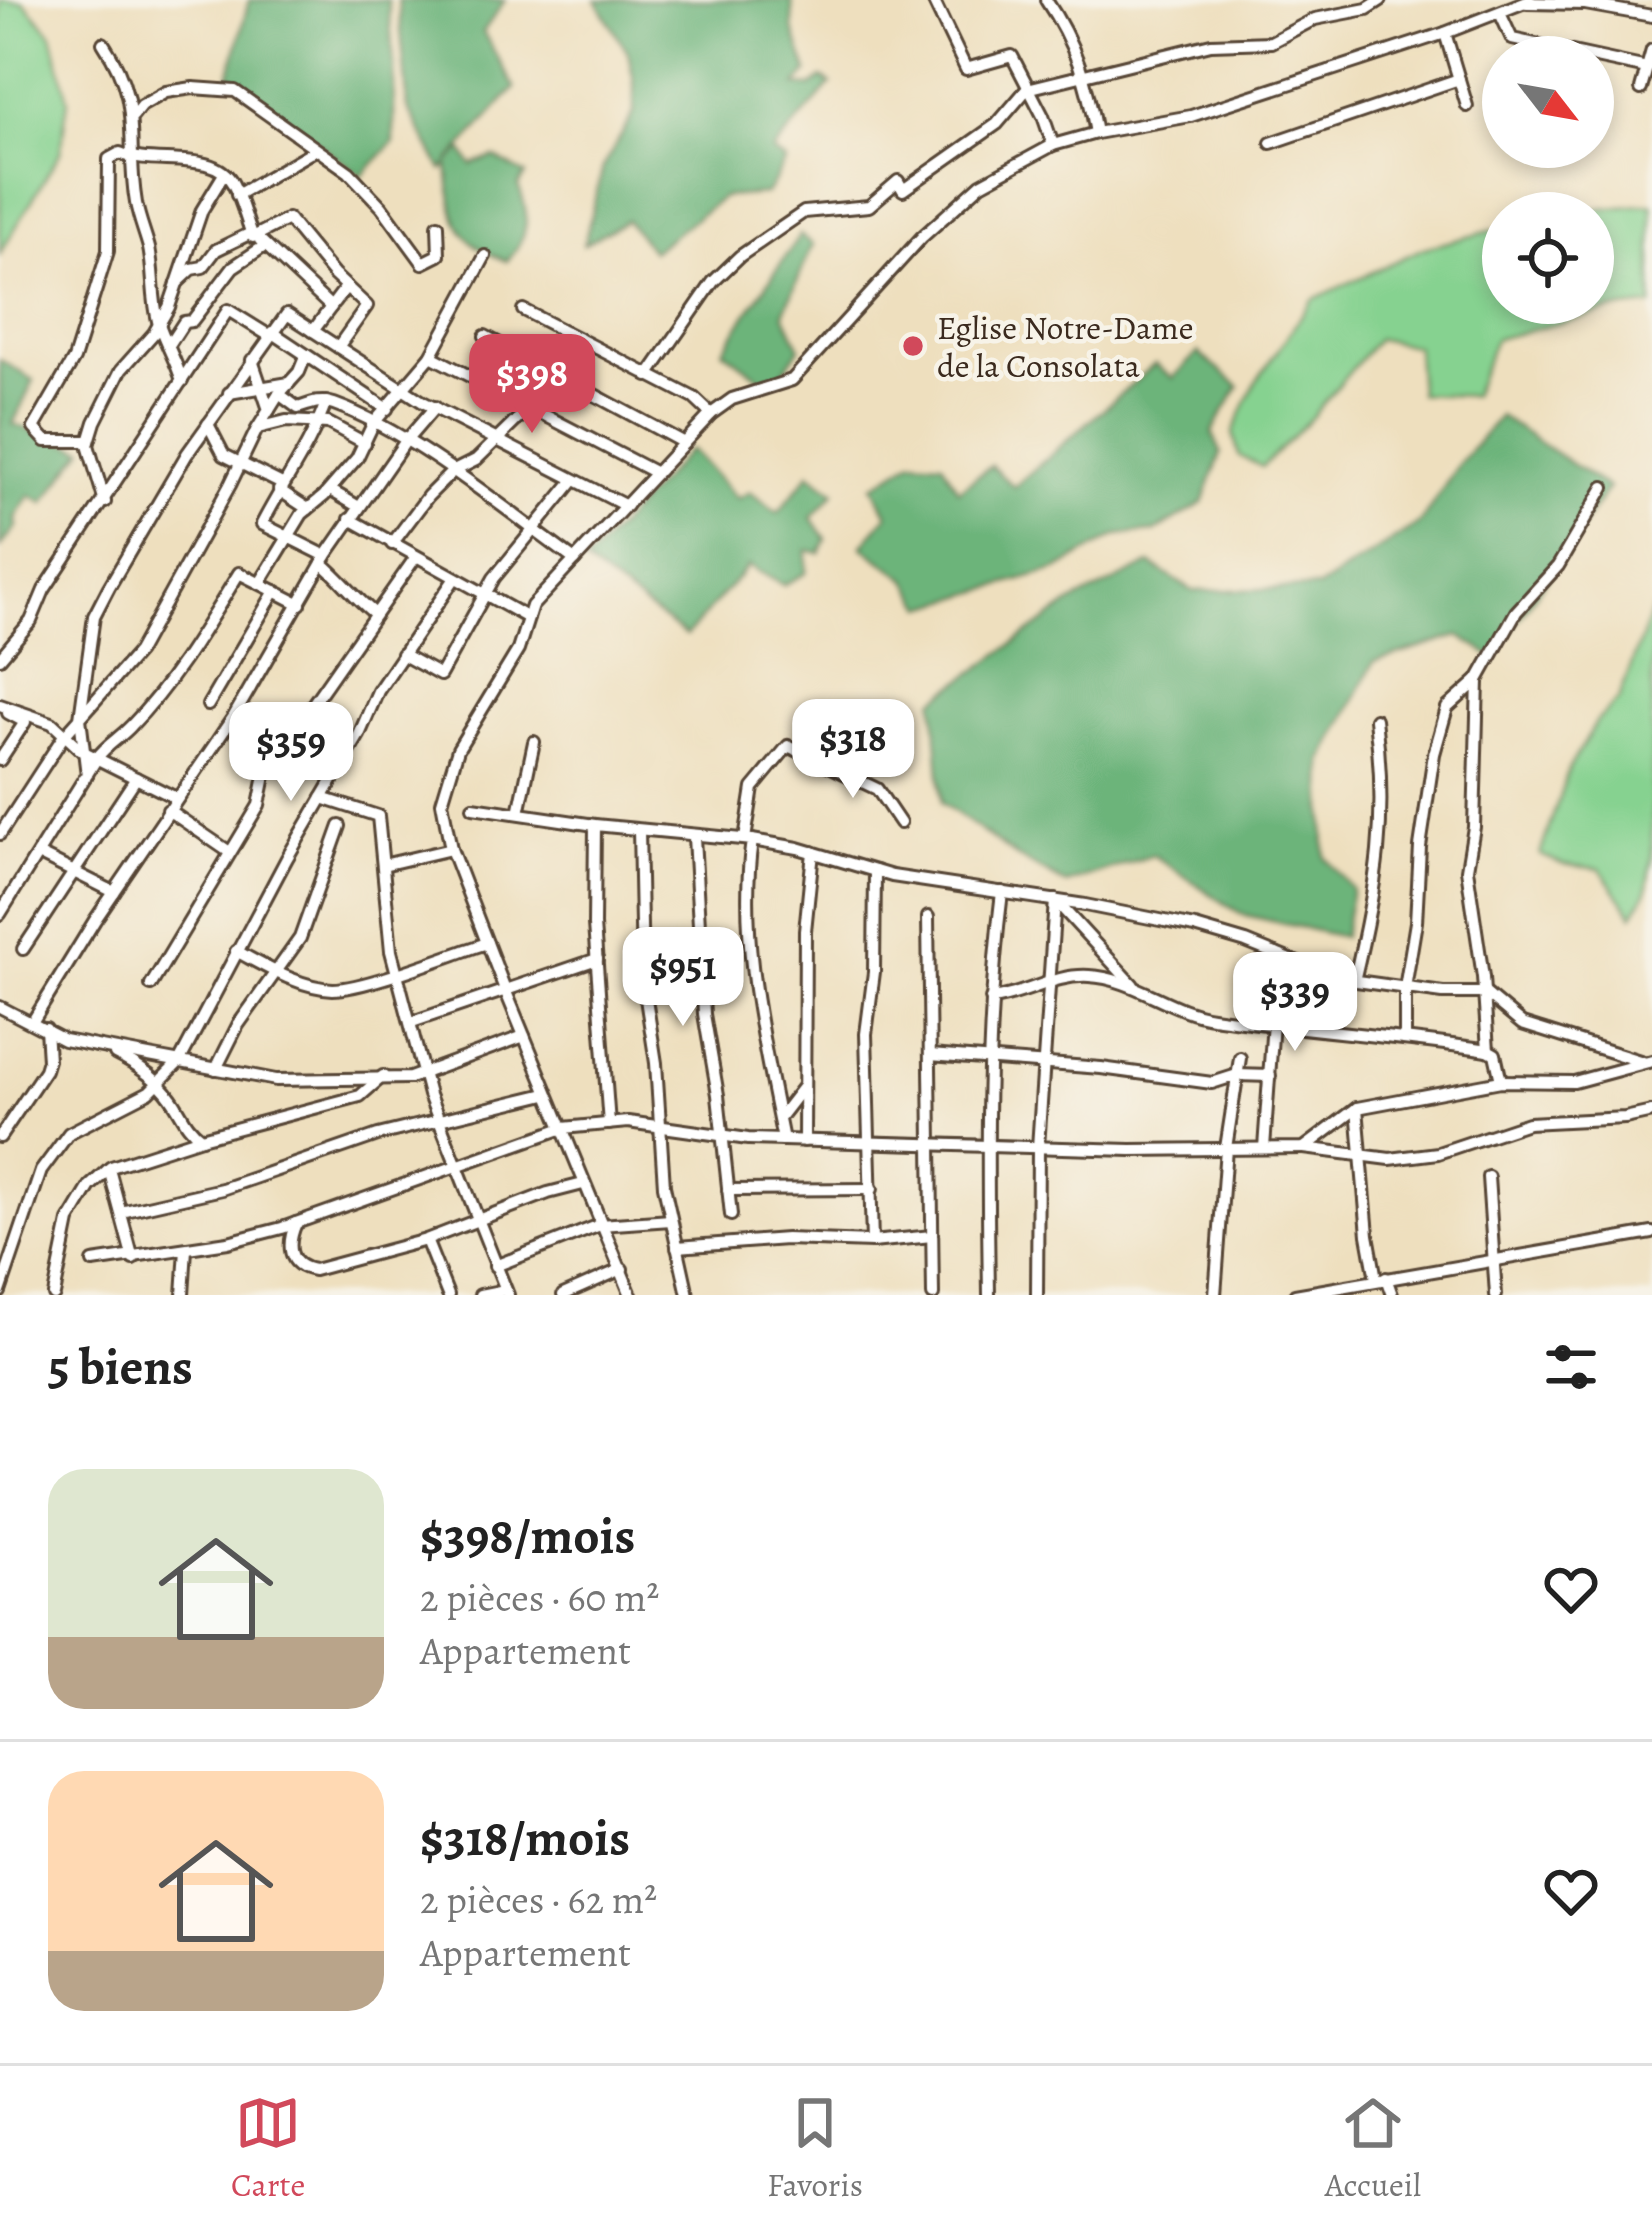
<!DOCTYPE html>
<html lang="fr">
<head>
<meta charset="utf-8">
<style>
  :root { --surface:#fff; --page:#f6f6f6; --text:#222; --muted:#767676; --line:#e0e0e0; --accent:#d1495b }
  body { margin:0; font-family:Alegreya,serif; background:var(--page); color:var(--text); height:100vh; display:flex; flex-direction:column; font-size:45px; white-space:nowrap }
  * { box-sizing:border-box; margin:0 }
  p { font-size:39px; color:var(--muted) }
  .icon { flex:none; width:66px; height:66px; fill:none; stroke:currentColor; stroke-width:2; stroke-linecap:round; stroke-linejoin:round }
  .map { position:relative; height:1295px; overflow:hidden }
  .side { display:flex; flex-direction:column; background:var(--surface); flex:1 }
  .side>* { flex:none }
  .needle { width:78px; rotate:121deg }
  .fabs { position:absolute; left:1482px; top:36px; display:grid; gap:24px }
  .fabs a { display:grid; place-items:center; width:132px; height:132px; border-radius:50%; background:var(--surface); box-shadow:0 6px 18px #0003; font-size:60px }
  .price { position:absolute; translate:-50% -102px; padding:0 27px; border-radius:24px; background:#fff; color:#222; font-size:39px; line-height:78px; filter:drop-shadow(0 3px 6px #0008) }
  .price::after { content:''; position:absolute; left:50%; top:72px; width:36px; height:27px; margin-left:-18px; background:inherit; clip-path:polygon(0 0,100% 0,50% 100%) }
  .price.selected { background:var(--accent); color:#fff }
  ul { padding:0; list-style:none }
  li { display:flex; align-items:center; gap:36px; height:300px; padding:0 48px }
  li+li { border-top:3px solid var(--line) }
  li span { display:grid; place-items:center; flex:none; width:336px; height:240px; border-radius:36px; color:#555 }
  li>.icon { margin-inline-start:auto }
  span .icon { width:144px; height:144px; fill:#fffc; stroke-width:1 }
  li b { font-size:51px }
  h2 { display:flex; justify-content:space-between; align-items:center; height:144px; padding:0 48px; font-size:51px }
  .tab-bar { display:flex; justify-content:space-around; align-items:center; height:168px; border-top:3px solid var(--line); background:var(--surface); font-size:33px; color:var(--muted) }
  .tab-bar a { display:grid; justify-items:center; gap:6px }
  .tab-bar .selected { color:var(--accent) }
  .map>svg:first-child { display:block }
  .green { fill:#86d290; stroke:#607e57; stroke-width:3 }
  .forest { fill:#6cb47a; stroke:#546f4c; stroke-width:3 }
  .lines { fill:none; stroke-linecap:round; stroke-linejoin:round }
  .minor-casing { stroke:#564536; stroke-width:16 }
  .minor { stroke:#fff; stroke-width:10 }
  .poi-dot { fill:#d1495b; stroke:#f7f3e8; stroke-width:4.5 }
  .labels { text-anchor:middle; stroke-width:9; stroke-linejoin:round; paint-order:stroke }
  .poi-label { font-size:33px; fill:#3b2a1e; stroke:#f7f3e8; text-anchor:start }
</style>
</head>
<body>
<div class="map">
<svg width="1652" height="1295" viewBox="0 0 1652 1295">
  <rect width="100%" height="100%" fill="#f7f3e8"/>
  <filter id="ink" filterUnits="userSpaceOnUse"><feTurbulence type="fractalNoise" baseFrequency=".00833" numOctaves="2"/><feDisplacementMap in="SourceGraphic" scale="24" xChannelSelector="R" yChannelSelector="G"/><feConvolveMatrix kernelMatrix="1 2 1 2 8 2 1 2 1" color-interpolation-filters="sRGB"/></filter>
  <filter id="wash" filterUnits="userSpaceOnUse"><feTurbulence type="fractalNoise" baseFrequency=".004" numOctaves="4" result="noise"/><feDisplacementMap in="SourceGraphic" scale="48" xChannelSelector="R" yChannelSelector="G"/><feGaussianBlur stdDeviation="2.7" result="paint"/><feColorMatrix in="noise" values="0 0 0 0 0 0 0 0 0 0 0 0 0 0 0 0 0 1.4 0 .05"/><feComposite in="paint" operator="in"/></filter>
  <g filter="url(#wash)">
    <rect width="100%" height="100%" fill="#eedfbe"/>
    <g class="green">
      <path d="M0,0L24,2L52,34L68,100L60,153L0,254Z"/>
      <path d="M1652,204V306L1612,310L1495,339L1472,396L1419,394L1416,346L1377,339L1313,416L1262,467L1239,456L1233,433L1254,385L1312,300L1424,248L1503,228V303H1593V213H1560Z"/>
      <path d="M1652,609V858L1647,891L1633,915L1600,869L1562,864L1540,855L1569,768L1597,721L1619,699Z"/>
    </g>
    <g class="forest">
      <path d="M249,0H388L394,64V142L362,176L229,77Z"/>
      <path d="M398,0H505L483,32L515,88L448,163L462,150L472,165L494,157L525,175L518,186C531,215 529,237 507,261C453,241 453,218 448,165L442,170L408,108Z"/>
      <path d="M596,0H792L793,29L808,72L796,86L811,87L822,78L831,84L772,152L786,161L766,194L723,197L652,251L626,220L584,244L603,167L634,113V81L628,53Z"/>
      <path d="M800,235L813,244L784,313L800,348L781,375L765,381L723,350Z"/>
      <path d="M1198,353L1239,386L1212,432L1221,453L1203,503L1155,532L1117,535L1057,570L925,607L908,580L862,546L888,514L873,486L913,460L942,462L958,490L991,466L1014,487L1155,364L1173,378Z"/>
      <path d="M0,360L34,380L13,424L84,449L44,503L30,495L16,518L17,527L0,547Z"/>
      <path d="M1499,416L1608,488L1493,657L1459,636L1374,662L1323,761L1325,857L1352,889L1343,937L1241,914L1153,855L1066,884L1017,857L942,803L934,700L1073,602L1150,564L1193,591L1318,588L1420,523L1459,464Z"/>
      <path d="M690,449L737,499L750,492L778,513L810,473L835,492L812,518L826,539L820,553L807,550L806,573L783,585L748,566L686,636L585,563Z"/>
    </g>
  </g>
  <g filter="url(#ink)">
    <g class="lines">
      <g class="minor-casing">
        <g id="minor">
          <path d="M933,0L966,69L1012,56L1043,116L1053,145"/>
          <path d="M1046,0C1075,43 1087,82 1096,133"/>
          <path d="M1527,3L1585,4L1652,16"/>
          <path d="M1500,13L1512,39L1647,68"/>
          <path d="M1445,33L1467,106"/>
          <path d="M103,43C144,104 125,139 136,203C139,219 145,233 149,248C154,272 152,297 158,321C164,341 176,360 182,381"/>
          <path d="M1641,89L1652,50"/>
          <path d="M133,116L141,106L166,92L193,88L235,91L349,172L382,207L423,263L439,255L438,225"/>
          <path d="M1271,143L1459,79"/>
          <path d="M237,195L315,150"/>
          <path d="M260,240L331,307"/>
          <path d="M177,283L192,269L203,267L216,250L251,233"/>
          <path d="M523,310L694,398L711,414"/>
          <path d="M313,331L346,287"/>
          <path d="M272,332L387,409"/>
          <path d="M485,336L684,443"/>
          <path d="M169,345L184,322L192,321L233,267L263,247"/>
          <path d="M431,356L656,473"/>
          <path d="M252,360L269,410"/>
          <path d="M648,376L713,282L740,256L804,212L869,206L898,181L903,190L997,124L1027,89L1211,44L1271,42L1315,19L1367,9L1381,0"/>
          <path d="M229,393L289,383"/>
          <path d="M279,394L298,408C310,404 321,399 334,404C416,434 504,509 575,560"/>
          <path d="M326,402C311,446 283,483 262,524L326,556"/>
          <path d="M208,424L224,455L282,484"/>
          <path d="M258,428L286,421L328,423L365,443"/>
          <path d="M89,441H46L34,428L74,359L108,251L109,159L120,153C151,168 215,148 233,184C242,201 246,220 253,237L288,219L334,275L367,306L338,347"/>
          <path d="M279,490L308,509"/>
          <path d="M330,490L359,507"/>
          <path d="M105,502L88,445L95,422L121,370L154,333L169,307L202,210L224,174"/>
          <path d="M350,519L528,618"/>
          <path d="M392,544L428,496L452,472L476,460L529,408L580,339"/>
          <path d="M322,563C341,579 354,597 374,613"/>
          <path d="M260,583L302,514L324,496L357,458L373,424L431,356L485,256"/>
          <path d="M402,654L440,675L494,578L574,480"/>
          <path d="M0,658L31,621L44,590L228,310L270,336"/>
          <path d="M1478,680L1474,827L1467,869L1483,977L1488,1050"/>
          <path d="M0,705L52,723L82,751L176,798"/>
          <path d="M208,705L275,591"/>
          <path d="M0,760L25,722L8,713"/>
          <path d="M87,775L80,718L138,652L230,485L256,431L279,394L299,372L306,355"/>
          <path d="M322,798L378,816L391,951L429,1095L508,1295"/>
          <path d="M473,807L595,825L752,840C738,939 764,1043 783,1140"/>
          <path d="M168,810L228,851"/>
          <path d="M519,813L534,742"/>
          <path d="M595,825L594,925L609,1124"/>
          <path d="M639,830L642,973L656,1063L664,1186L688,1295"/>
          <path d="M0,834L63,737L80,718L94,616L109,587L187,454L287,314L423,402L626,506"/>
          <path d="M694,837L704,1014L718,1095L731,1215"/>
          <path d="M745,839L753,788L788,746L877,789L900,823"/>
          <path d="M752,840L798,848L892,876L1085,905L1195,927L1246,942L1335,978L1443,993H1485L1522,1024L1643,1062"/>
          <path d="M40,855L114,892"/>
          <path d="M383,865L451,849"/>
          <path d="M1055,900L1133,985"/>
          <path d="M0,914L97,758C107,744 120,738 131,726C174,682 207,625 239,573L300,604"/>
          <path d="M928,917L933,1295"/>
          <path d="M23,949L136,778"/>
          <path d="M236,951C265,966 300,988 333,989C365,989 453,954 487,943"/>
          <path d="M1354,981C1377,885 1388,818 1375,719"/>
          <path d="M151,985L259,805L266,771L415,558"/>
          <path d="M991,999C1026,995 1054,974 1089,976C1134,978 1169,1011 1212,1017C1303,1030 1396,1036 1488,1050L1495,1054L1501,1081"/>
          <path d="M0,1007L64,1040L276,1080L410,1078L524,1036"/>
          <path d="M33,1021L95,920L234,716L326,556L405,442L435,407"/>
          <path d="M412,1022L597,959"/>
          <path d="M1405,1037V988L1416,922L1420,847L1434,754L1447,708L1478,680L1516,612L1558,566L1604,487"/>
          <path d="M115,1054C135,1064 158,1079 171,1098C182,1113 185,1126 201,1138"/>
          <path d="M930,1055L1101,1068L1212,1083L1237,1075L1270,1076"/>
          <path d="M216,1069L238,1025L300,938L340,826"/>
          <path d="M1357,1108L1368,1235L1376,1279"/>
          <path d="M779,1118L803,1087"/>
          <path d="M0,1137L45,1070L48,1060L46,1029"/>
          <path d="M804,1141L805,931L813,852"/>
          <path d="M1264,1148L1273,1022L1270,978L1276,954"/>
          <path d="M1304,1148L1390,1159L1438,1153L1528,1123L1625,1118L1652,1112"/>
          <path d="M109,1169L133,1259"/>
          <path d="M1488,1177L1496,1295"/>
          <path d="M728,1190L872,1189"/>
          <path d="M121,1212L222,1189L378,1135L546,1094"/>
          <path d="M296,1223C287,1244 287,1266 314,1270L426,1240L548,1193L583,1184"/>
          <path d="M426,1240L448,1295"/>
          <path d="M872,1242L866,1034L874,972L875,871"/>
          <path d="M677,1247L786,1239L872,1242L932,1236"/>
          <path d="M93,1262L228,1242L282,1228L563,1128L628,1122L748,1139L1131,1150L1304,1148L1357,1108L1501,1081L1574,1082L1652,1061"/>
          <path d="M495,1266L600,1225L671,1220"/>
          <path d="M1386,1278L1392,1295"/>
          <path d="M0,1292L41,1171L69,1133L149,1092L179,1062L287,858L359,735L378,691L455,578"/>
          <path d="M54,1295L69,1221L90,1186L111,1167L201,1138L360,1096L383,1076"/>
          <path d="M183,1295L186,1249"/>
          <path d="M480,1295L505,1290"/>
          <path d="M563,1295L622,1269"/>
          <path d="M631,1295L506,992L451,849L442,802L458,749L518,650L532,606L711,414L732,399L792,380L922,237L981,184L1053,145L1096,133L1191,116L1445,33L1530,0"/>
          <path d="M989,1295C987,1160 985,1026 1002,892"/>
          <path d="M1037,1295L1038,1147L1055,900"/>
          <path d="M1215,1295L1226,1148L1240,1058"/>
          <path d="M1295,1295L1652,1233"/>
        </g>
      </g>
      <use href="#minor" class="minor"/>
    </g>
  </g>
  <circle class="poi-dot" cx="913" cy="346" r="12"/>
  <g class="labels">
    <g class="poi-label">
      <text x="937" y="339">Eglise Notre-Dame<tspan x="937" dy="38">de la Consolata</tspan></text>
    </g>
  </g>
</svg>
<div class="fabs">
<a><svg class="needle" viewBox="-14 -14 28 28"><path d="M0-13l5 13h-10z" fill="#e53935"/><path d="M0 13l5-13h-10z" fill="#767676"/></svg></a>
<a><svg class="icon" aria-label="locate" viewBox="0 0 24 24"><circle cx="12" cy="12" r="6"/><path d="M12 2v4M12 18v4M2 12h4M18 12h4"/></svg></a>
</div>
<b class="price selected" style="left:532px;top:436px">$398</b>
<b class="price" style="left:853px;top:801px">$318</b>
<b class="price" style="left:291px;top:804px">$359</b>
<b class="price" style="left:683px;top:1029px">$951</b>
<b class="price" style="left:1295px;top:1054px">$339</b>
</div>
<section class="side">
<h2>5 biens<svg class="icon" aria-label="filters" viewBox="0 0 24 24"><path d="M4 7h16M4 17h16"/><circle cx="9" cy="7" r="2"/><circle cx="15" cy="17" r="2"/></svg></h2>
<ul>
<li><span style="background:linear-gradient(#dfe7d0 70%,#b9a48a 0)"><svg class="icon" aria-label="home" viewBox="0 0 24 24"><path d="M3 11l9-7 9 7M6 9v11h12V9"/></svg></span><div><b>$398/mois</b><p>2 pièces · 60 m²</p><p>Appartement</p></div><svg class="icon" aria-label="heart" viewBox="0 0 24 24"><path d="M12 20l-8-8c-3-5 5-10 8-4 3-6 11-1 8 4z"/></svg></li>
<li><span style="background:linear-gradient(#ffd9b3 75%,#b9a48a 0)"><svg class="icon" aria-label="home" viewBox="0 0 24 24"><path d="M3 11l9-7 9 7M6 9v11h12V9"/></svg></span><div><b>$318/mois</b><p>2 pièces · 62 m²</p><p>Appartement</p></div><svg class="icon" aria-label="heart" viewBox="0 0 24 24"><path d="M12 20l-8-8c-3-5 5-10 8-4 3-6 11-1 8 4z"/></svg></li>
</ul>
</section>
<nav class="tab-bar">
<a class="selected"><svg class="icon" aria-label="map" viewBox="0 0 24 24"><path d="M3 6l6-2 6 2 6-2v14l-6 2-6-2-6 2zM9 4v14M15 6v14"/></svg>Carte</a>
<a><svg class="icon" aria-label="saved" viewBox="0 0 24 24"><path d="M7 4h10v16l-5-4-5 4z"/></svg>Favoris</a>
<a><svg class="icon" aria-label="home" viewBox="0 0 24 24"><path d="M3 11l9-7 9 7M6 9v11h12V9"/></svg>Accueil</a>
</nav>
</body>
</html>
